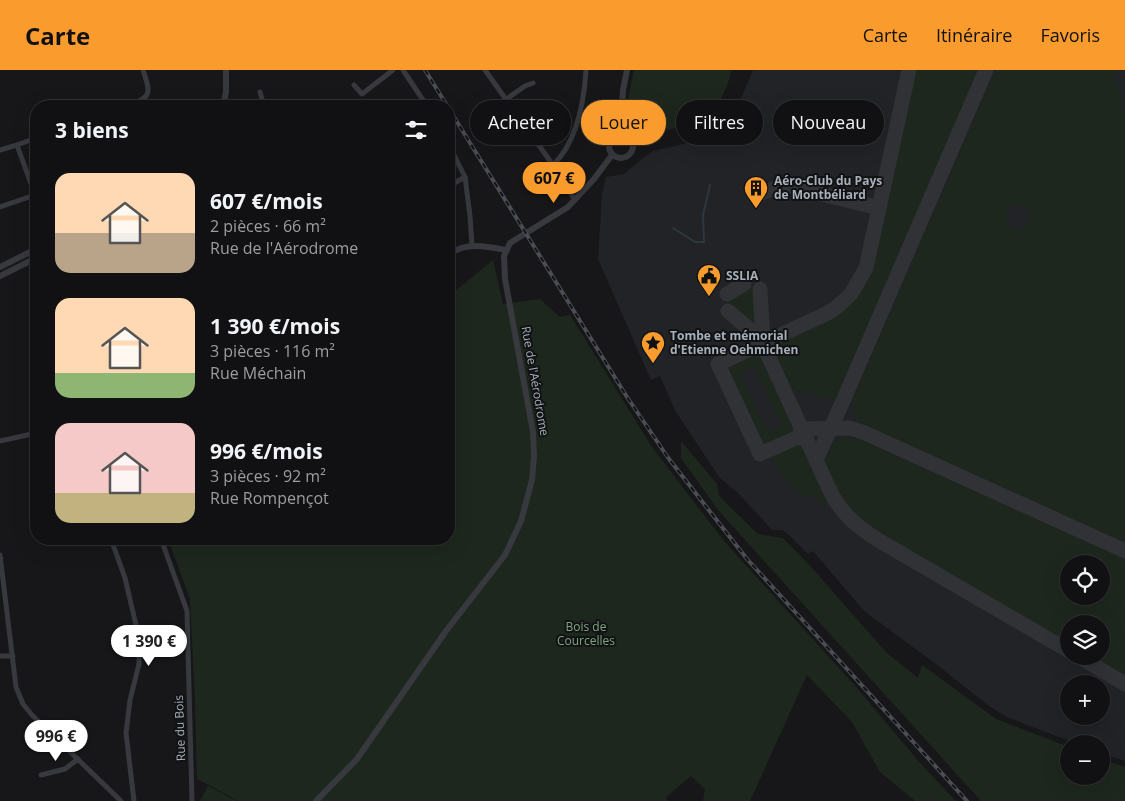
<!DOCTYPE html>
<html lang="fr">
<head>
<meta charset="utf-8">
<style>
  :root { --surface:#111113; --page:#1a1a1c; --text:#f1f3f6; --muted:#9c9da0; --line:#303133; --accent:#fa9b2d }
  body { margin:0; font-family:"Open Sans",sans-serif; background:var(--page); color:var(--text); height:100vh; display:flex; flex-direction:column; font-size:19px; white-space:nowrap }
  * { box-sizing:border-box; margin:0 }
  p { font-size:16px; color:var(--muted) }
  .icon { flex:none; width:28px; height:28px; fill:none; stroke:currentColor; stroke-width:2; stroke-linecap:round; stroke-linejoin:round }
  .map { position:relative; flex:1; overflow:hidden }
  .drawer { position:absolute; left:30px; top:30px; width:425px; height:445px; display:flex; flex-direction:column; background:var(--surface); border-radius:20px; box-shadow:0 5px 20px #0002,0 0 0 1px var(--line) }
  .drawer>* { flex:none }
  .banner { position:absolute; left:470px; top:30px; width:475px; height:45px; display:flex; gap:10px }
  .fabs { position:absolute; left:1060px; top:485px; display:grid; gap:10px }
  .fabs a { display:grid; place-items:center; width:50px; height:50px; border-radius:50%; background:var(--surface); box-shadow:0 5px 20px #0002,0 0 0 1px var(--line); font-size:25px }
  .price { position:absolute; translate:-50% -42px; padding:0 11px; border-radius:18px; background:#fff; color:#222; font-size:16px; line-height:32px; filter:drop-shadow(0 1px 2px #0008) }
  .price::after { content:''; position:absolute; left:50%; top:30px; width:15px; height:11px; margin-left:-8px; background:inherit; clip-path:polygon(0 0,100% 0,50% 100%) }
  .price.current { background:var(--accent); color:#111 }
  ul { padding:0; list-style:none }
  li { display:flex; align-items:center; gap:15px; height:125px; padding:0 25px }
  li span { display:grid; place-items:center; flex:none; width:140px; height:100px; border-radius:15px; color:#555 }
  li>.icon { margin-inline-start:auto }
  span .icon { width:60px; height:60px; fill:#fffc; stroke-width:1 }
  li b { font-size:21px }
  h2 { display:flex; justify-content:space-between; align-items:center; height:60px; padding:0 25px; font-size:21px }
  .chip { padding:0 18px; border-radius:22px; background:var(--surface); box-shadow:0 5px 20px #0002,0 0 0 1px var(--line); font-size:18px; line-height:45px }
  .chip.current { background:var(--accent); color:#111 }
  header { display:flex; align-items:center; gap:30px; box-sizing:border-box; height:70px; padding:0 25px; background:var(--accent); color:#111 }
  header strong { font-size:24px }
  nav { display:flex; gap:28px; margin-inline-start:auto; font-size:18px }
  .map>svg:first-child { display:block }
  .built { fill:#222326; fill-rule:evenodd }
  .green { fill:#1e271e; fill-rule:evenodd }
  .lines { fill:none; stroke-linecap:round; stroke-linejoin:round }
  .stream { stroke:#2c383d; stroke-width:2 }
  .taxiway { stroke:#303236; stroke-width:15 }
  .minor { stroke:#37393e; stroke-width:5 }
  .tertiary { stroke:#37393e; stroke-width:6 }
  .rail-casing { stroke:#4a4d53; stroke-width:4 }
  .rail { stroke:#111214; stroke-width:2; stroke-dasharray:5.5; stroke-linecap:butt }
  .labels { text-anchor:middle; stroke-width:4; stroke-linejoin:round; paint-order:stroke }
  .poi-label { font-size:12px; font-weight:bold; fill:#a8afb9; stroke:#111214; text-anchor:start }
  .street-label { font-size:12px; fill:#a8afb9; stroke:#111214 }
  .park-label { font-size:12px; fill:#81a57e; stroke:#111214 }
</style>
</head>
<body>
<header>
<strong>Carte</strong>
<nav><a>Carte</a><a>Itinéraire</a><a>Favoris</a></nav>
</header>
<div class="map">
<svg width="1125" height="731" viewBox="0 0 1125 731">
  <rect width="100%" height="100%" fill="#171719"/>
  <path class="built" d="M753,0H1125V691L1101,683V674H1077L1007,647L989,636L936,594L864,541L813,481L808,484L789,465L782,460H772L739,424L719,407L676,342L660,306L651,310L598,189L602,125L606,107L624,104L644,87L653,81L688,73L709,63L723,52L733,40L742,26ZM1069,494H1101V526H1069ZM1069,554H1101V586H1069ZM1069,614H1101V646H1069Z"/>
  <g class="green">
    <path d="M634,0H732C727,19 717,43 698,52C687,57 663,60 651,63L641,56L627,34Z"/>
    <path d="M913,0H979L851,301L835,330L788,318L772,285V275C779,269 788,266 796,262C833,245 851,240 869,201Z"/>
    <path d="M996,0H1114L1125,45V472L868,357L853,345L852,331ZM1014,135L1024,137L1029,144L1028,153L1020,159L1011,158L1006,151L1007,141Z"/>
    <path d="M493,190L503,234L540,229L560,247L570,245L652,377L724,471L857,618L920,693L956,731H915L880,702L852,652L807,605L750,731H703L705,719L691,706L665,728L669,731H239L197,709L195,631L190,529L168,469H449V226Z"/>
    <path d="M745,215H751L756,220V262C747,254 724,241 726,227Z"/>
    <path d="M755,281L763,284L797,357L794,365C785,369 773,379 763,372L730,302L731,293L734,291ZM754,296L782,356L768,362L740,303Z"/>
    <path d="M847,367L862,371L1125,488V608L1088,586H1101V554H1069V575L858,451C840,434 832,415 822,393L834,371ZM1069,494H1101V526H1069Z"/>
    <path d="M681,371L717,414L719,425L725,432L758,464L783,468L812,498L886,582L918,608L922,595L996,649L1069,677V706H1101V689L1125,697V731H981L718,440L681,388Z"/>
    <path d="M797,373L805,375L828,425L827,432L822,435L812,423L804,429L775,396L772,386L776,382Z"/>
    <path d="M208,716L237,731H200Z"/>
  </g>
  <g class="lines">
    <path class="stream" d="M673,158L695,172H704L703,145L710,115"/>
    <g class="taxiway">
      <path d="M755,125L781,116H789L879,138"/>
      <path d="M760,219L763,274"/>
      <path d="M727,224L744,214"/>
      <path d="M728,241L762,270"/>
      <path d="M757,276L763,278L766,281L832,425C844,446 858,457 878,470L1069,581"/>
      <path d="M799,366L801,359L850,358L865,363L1125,481"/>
      <path d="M807,371L803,368H796L760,384L718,294L828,243L837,237L851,224L866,198L909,0"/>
      <path d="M816,390L843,331L986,0"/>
      <path d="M1078,586L1125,614"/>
    </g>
    <g class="minor">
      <path d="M403,0L427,36"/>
      <path d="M485,0L553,95L575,130"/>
      <path d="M354,15L362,24L393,0"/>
      <path d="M260,22L264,36"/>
      <path d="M505,30L525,16L533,13"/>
      <path d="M127,36C152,28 151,23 143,0"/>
      <path d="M449,75L465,107L470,146L472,176"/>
      <path d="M0,80L17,75"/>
      <path d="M553,95C577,72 584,32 586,0"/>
      <path d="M449,116L465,107"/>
      <path d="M0,137L35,125L17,75L36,68"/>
      <path d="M36,247V254"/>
      <path d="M0,371L36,363"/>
      <path d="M111,469L125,508L139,568V594L130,630L126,663L134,731"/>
      <path d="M161,469L187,541L192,731"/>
      <path d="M0,485L16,617L23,634L32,645L121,731"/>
      <path d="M0,586H13"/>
      <path d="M41,705L65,699L78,689"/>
    </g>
    <g class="tertiary">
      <path d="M223,36L226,22V0"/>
      <circle cx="621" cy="76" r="12"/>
      <path d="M620,64L623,20L627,0"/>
      <path d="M449,184C467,172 485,176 506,180"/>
      <path d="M0,197L36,179"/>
      <path d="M0,206L36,188"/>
      <path d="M316,731L357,689L446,561L505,485L521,451L532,410L534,386L533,362L505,209L504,186L510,173L568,137L594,109L612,85"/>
    </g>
    <g class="rail-casing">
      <path id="rail" d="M425,0L627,327L669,389L747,489L967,731"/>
    </g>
    <use href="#rail" class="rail"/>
  </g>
  <defs>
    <g id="building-pin" transform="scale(1.25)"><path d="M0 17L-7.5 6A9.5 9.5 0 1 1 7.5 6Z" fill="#fa9b2d" stroke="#111214"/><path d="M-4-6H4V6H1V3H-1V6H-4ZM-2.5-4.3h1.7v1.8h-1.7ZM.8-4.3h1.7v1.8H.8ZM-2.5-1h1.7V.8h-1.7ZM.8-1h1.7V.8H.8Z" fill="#111"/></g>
    <g id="civic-pin" transform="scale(1.25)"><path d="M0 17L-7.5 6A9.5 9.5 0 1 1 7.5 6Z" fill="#fa9b2d" stroke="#111214"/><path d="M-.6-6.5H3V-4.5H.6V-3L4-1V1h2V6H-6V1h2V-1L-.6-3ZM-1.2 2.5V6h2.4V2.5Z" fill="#111"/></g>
    <g id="sight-pin" transform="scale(1.25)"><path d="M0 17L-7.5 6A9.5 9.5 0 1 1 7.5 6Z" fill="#fa9b2d" stroke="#111214"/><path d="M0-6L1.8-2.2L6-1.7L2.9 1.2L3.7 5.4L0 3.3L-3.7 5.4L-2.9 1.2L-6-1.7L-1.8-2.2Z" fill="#111"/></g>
  </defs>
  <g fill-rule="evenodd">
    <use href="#building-pin" x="756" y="118"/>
    <use href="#civic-pin" x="709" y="206"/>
    <use href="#sight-pin" x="653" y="273"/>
  </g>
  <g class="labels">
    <g class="poi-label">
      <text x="774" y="115">Aéro-Club du Pays<tspan x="774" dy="14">de Montbéliard</tspan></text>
      <text x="726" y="210">SSLIA</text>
      <text x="670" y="270">Tombe et mémorial<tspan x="670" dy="14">d'Etienne Oehmichen</tspan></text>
    </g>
    <g class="street-label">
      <text transform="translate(535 311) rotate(80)" y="4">Rue de l'Aérodrome</text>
      <text transform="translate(180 658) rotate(-92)" y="4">Rue du Bois</text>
    </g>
    <g class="park-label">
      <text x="586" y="561">Bois de<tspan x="586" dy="14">Courcelles</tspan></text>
    </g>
  </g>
</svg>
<div class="fabs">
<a><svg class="icon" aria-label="locate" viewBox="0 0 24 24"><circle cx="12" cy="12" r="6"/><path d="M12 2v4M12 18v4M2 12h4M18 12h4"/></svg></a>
<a><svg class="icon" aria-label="layers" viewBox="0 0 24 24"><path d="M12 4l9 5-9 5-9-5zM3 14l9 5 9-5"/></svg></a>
<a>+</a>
<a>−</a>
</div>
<b class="price current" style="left:554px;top:134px">607 €</b>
<b class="price" style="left:149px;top:597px">1 390 €</b>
<b class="price" style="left:56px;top:692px">996 €</b>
<div class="banner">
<a class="chip">Acheter</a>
<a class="chip current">Louer</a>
<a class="chip">Filtres</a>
<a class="chip">Nouveau</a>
</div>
<section class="drawer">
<h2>3 biens<svg class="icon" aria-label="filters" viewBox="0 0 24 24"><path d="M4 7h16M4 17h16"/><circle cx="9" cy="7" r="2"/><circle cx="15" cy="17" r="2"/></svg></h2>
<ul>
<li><span style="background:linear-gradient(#ffd9b3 60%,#b9a48a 0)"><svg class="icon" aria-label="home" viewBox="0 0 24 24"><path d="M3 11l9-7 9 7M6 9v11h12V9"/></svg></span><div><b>607 €/mois</b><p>2 pièces · 66 m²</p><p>Rue de l'Aérodrome</p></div></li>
<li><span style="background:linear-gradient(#ffd9b3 75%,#8fb573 0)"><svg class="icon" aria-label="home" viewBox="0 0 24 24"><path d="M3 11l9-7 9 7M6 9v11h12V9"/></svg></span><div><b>1 390 €/mois</b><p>3 pièces · 116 m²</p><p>Rue Méchain</p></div></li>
<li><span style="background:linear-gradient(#f6c9c9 70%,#c2b280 0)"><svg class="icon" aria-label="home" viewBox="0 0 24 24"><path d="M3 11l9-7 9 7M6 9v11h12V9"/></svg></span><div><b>996 €/mois</b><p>3 pièces · 92 m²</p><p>Rue Rompençot</p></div></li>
</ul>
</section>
</div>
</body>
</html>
